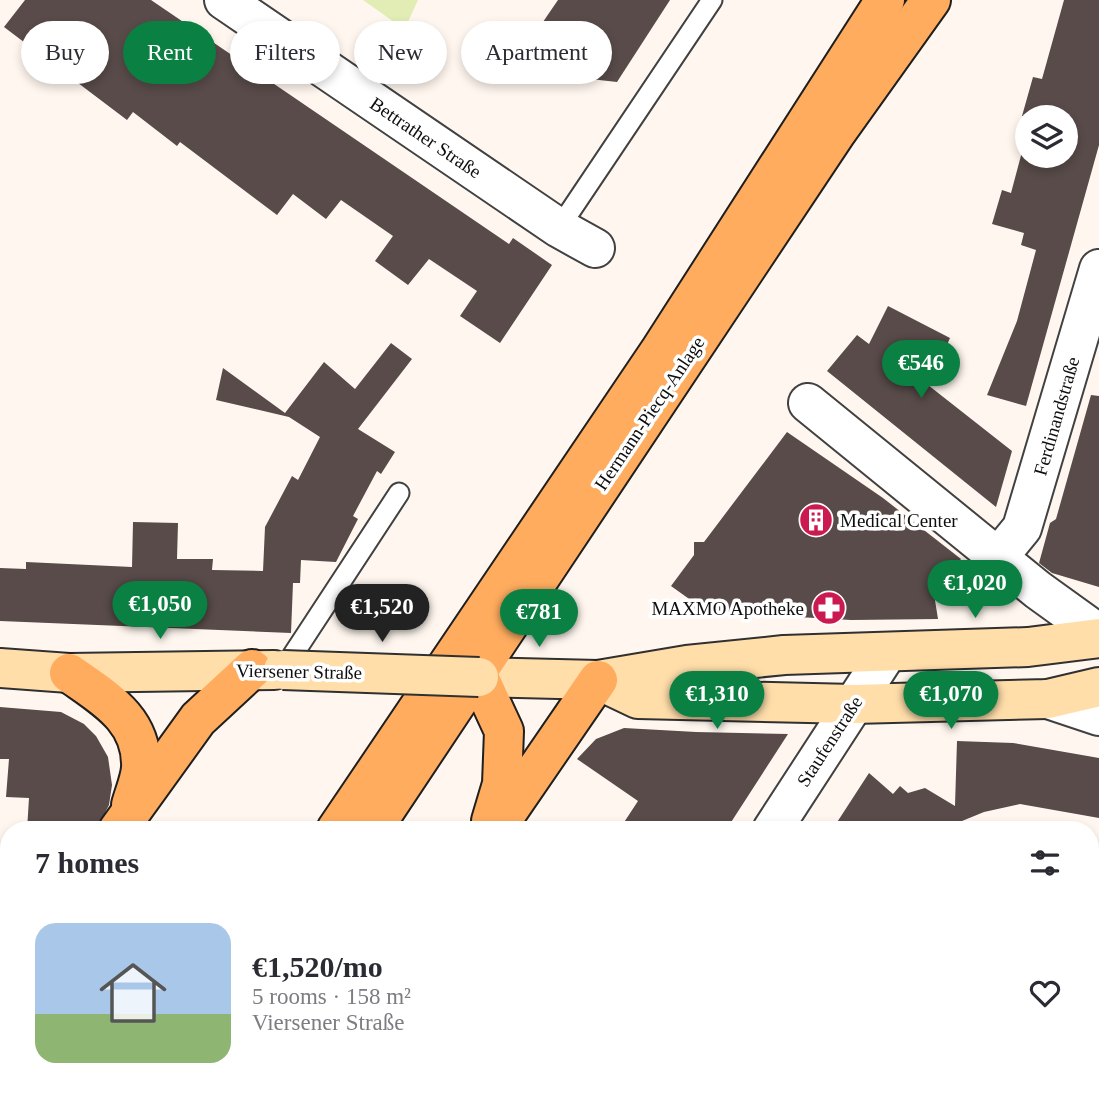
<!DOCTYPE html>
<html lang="en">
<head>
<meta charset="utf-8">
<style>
  :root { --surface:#fff; --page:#f7f7f7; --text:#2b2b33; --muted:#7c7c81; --line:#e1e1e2; --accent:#0b8043 }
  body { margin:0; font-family:"Times New Roman",serif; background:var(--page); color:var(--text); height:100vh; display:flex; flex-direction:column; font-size:26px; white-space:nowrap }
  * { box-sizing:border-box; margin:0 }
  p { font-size:23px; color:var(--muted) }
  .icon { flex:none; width:38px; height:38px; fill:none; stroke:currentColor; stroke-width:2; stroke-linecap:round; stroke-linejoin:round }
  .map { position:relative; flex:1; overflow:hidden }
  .details { position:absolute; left:0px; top:821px; width:1099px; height:275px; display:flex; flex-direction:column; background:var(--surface); border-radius:28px 28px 0 0; box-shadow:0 4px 10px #0003 }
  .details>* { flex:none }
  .banner { position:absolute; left:21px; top:21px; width:700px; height:63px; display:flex; gap:14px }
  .buttons { position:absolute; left:1015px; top:105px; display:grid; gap:14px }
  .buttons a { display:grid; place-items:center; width:63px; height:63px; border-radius:50%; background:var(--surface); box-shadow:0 4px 10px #0003; font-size:35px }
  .price { position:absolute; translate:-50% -60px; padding:0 16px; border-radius:24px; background:var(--accent); color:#fff; font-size:23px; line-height:46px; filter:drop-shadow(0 2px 4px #0008) }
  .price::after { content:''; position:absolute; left:50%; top:42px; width:21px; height:16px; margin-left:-10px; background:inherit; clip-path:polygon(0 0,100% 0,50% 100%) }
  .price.on { background:#222; color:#fff }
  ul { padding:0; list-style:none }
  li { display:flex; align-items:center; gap:21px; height:175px; padding:0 35px }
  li+li { border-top:2px solid var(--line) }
  li span { display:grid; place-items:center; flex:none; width:196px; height:140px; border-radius:21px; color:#555 }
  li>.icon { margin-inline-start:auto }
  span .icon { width:84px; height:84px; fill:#fffc; stroke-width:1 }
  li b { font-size:30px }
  h2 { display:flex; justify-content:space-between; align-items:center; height:84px; padding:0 35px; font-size:30px }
  .tag { padding:0 24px; border-radius:32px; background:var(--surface); box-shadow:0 4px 10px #0003; font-size:24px; line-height:63px }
  .tag.on { background:var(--accent); color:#fff }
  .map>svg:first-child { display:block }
  .green { fill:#e1edb4 }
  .building { fill:#584b49 }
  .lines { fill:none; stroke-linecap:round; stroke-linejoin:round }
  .lane-casing { stroke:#414141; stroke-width:23 }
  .street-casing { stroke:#414141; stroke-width:42 }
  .secondary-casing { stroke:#303030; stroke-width:42 }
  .primary-casing { stroke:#1f1f1f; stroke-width:42 }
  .lane { stroke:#fff; stroke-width:19 }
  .street { stroke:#fff; stroke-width:38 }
  .secondary { stroke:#ffdeaa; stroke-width:38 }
  .primary { stroke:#ffac5f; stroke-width:38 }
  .secondary-bridge-casing { stroke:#303030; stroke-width:42; stroke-linecap:butt }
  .secondary-bridge { stroke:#ffdeaa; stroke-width:38 }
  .labels { text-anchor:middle; stroke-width:7; stroke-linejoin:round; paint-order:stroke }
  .street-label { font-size:19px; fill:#0e0e0e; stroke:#fff }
  .poi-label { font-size:19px; fill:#0e0e0e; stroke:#fff; text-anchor:start }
</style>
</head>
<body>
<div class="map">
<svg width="1099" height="1095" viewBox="0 0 1099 1095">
  <rect width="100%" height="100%" fill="#fff7ef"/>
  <path class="green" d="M363,0H418L407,24L401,27Z"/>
  <g class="building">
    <path d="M25,0H151L509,244L513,238L552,265L500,343L460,316L477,291L429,259L408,285L375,261L393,236L341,200L326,219L293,194L277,215L180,142L177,146L133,112L127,120L4,27Z"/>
    <path d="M558,0H670L617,82L510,70Z"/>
    <path d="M1064,0H1099V145L1026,406L987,395L1017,321L1036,250L1021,245L1024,233L992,224L1002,190L1011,193L1027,133V156H1066V117L1022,116L1033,77L1042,79Z"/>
    <path d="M888,306L950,338L932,379L914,374L1012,451L996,507L827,371L857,335L869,344Z"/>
    <path d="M391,343L412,359L358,429L395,452L381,474L377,471L353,516L358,519L336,562L301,560L300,583H293L291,633L0,621V568L26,569V562L132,567L133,522L178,523L177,559H213L212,570L263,571L265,527L292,476L298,480L320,437L289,417L216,400L223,368L285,413L324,362L355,389Z"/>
    <path d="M1091,395L1099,396V587L1052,573L1039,563L1050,523L1056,519Z"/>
    <path d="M787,432L883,498L961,559L934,594L938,619L851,620L692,611V601L671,586L694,555V542H704Z"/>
    <path d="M0,707L61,712L84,724L96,736L108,757L112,785L109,805L96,830H27L29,798L6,797L9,759H0Z"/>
    <path d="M624,728L696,732L788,734L726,830H619L638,801L577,759L596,739Z"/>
    <path d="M957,741L1013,743L1099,758V818L1020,804L984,812L940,830H832L869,773L893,794L900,786L908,793L925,788L955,806Z"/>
  </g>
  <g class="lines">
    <g class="lane-casing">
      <g id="lane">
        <path d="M559,228L712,0"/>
        <path d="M283,670L399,493"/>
      </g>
    </g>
    <g class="street-casing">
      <g id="street">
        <path d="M224,0L559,228L595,248"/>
        <path d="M808,403L1038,590L1099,634"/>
        <path d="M999,556L1022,528L1099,269"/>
        <path d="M1048,699L1099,716"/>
        <path d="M772,830L887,653"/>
        <path d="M597,1095L602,1087"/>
      </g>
    </g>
    <g class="secondary-casing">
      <g id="secondary">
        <path d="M0,668L69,673L274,670"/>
        <path d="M479,677L598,680L687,665L784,655L1028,647L1099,638"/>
        <path d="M598,680L638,699L854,704L1048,699L1099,687"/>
      </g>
    </g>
    <g class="primary-casing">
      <g id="primary">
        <path d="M69,673C104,698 143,719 141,768C140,780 134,794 131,805"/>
        <path d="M479,677L504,731L502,784L491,821"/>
        <path d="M118,830L198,719L252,669"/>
        <path d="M336,830L659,352L885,0"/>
        <path d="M372,830L836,133L931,0"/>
        <path d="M495,830L598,680"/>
        <path d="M0,1011L9,997"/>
        <path d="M158,1095L163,1087"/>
        <path d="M193,1095L199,1087"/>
        <path d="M311,1095L316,1087"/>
      </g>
    </g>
    <use href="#lane" class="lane"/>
    <use href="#street" class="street"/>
    <use href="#secondary" class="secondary"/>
    <use href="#primary" class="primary"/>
    <g class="secondary-bridge-casing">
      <path id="secondary-bridge" d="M283,670L479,677"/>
    </g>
    <use href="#secondary-bridge" class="secondary-bridge"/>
  </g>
  <defs>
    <g id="building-disc" transform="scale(1.75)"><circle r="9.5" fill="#cb1952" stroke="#fff"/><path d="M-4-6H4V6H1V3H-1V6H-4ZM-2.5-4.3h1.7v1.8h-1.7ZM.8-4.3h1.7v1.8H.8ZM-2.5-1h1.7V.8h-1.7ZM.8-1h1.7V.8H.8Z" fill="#fff"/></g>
    <g id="pharmacy-disc" transform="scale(1.75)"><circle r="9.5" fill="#cb1952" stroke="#fff"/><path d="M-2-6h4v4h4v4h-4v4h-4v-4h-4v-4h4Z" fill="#fff"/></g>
  </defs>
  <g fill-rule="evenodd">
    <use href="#building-disc" x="816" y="520"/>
    <use href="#pharmacy-disc" x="829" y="608"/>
  </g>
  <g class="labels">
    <g class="street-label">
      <text transform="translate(426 137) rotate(34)" y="7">Bettrather Straße</text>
      <text transform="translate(649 413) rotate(-56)" y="7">Hermann-Piecq-Anlage</text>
      <text transform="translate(1056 416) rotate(-74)" y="7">Ferdinandstraße</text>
      <text transform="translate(299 671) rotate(1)" y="7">Viersener Straße</text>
      <text transform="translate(829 741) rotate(-57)" y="7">Staufenstraße</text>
    </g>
    <g class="poi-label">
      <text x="840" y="527">Medical Center</text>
      <text x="804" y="615" text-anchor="end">MAXMO Apotheke</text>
    </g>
  </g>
</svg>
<div class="buttons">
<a><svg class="icon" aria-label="layers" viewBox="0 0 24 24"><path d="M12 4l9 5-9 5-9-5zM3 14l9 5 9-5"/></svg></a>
</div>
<b class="price" style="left:921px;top:400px">€546</b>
<b class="price" style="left:975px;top:620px">€1,020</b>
<b class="price" style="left:160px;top:641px">€1,050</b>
<b class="price on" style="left:382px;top:644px">€1,520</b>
<b class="price" style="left:539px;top:649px">€781</b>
<b class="price" style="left:717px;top:731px">€1,310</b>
<b class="price" style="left:951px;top:731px">€1,070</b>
<div class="banner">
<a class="tag">Buy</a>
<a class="tag on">Rent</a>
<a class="tag">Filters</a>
<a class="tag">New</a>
<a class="tag">Apartment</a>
</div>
<section class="details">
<h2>7 homes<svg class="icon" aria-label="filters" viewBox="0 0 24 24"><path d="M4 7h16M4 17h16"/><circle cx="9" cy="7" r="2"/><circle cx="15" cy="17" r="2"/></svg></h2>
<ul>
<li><span style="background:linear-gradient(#a9c7e8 65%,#8fb573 0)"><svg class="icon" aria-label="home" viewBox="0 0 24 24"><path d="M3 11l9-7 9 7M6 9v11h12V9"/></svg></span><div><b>€1,520/mo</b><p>5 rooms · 158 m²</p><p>Viersener Straße</p></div><svg class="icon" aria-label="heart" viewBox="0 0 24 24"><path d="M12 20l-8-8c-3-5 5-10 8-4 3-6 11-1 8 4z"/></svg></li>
</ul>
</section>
</div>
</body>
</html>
